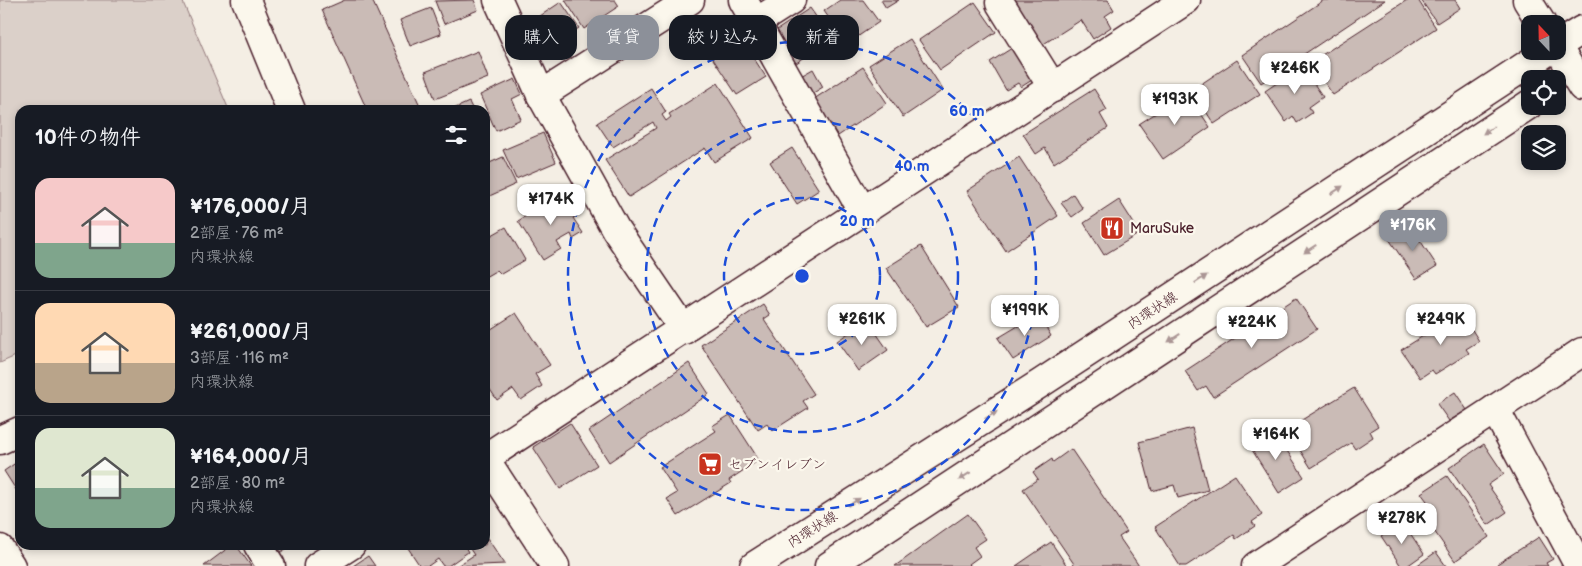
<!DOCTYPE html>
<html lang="ja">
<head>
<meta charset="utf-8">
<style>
  :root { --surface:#171b24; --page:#242831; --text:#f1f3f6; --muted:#9ea1a6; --line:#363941; --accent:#8c9099 }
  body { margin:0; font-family:"Balsamiq Sans","Klee One",sans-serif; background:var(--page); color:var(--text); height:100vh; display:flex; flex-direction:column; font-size:19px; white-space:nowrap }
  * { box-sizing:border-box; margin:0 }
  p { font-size:16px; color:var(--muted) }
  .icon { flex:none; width:28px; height:28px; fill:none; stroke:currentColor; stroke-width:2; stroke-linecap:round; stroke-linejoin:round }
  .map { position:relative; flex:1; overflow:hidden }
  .side { position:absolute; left:15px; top:105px; width:475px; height:445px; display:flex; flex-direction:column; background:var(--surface); border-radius:15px; box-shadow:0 2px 8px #0003 }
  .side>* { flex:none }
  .top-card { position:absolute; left:505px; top:15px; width:475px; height:45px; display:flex; gap:10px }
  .needle { width:32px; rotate:338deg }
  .controls { position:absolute; left:1521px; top:15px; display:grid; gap:10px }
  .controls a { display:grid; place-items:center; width:45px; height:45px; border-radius:10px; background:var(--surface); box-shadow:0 2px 8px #0003; font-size:25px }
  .price { position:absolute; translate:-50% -42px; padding:0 11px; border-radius:10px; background:#fff; color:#222; font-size:16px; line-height:32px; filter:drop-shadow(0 1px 2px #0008) }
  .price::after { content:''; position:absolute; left:50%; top:30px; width:15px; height:11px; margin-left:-8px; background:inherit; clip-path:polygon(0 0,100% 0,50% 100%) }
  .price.on { background:var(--accent); color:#fff }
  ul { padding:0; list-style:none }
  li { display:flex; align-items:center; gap:15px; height:125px; padding:0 20px }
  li+li { border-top:1px solid var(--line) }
  li span { display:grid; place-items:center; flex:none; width:140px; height:100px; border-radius:15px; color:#555 }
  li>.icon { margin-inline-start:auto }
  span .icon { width:60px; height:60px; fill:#fffc; stroke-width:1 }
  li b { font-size:21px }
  h2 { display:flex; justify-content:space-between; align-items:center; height:60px; padding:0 20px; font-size:21px }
  .tag { padding:0 18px; border-radius:15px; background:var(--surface); box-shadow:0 2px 8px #0003; font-size:18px; line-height:45px }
  .tag.on { background:var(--accent); color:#fff }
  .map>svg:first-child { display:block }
  .green { fill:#dbd0c9; stroke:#92787a }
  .building { fill:#cabbb6; stroke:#4a1f2b }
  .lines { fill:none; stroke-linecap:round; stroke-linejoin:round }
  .minor-casing { stroke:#4a1f2b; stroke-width:31 }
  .minor { stroke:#fbf7ec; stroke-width:28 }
  .oneway { fill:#ab9695 }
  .ring { fill:none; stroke:#1d4ed8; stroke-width:2.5; stroke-dasharray:9 6 }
  .labels { text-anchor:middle; stroke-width:4.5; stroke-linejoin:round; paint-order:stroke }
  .poi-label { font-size:14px; fill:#4a1f2b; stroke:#fbf7ec; text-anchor:start }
  .street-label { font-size:14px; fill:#4a1f2b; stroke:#fbf7ec }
  .centre { fill:#1d4ed8; stroke:#fbf7ec; stroke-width:2.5 }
  .ring-label { font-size:15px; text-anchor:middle; font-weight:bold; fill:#1d4ed8; stroke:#fbf7ec; stroke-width:4.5; stroke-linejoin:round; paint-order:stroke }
</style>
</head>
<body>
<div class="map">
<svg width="1582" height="566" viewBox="0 0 1582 566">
  <rect width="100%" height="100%" fill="#f4eee4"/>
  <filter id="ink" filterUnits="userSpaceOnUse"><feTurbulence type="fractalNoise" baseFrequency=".02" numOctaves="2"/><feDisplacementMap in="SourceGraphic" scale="10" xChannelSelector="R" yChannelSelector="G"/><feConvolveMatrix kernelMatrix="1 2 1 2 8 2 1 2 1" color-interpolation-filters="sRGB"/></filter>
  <g filter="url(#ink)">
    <path class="green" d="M0,0H182L229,110H20V354L0,363Z"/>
    <g class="building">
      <path d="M345,0H372L422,110H367L322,10Z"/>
      <path d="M474,0L478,10L444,24L435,1Z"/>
      <path d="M565,0H615L619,6L584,29Z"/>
      <path d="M840,0H863L879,22L847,44L824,11Z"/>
      <path d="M881,0H899L886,8Z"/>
      <path d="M1013,0H1108L1114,10L1105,16L1111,27L1093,39L1081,20L1042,45Z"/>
      <path d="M1324,0H1385L1261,83L1242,55Z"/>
      <path d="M1407,0H1418L1436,28L1333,95L1311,62Z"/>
      <path d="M1421,0H1455L1460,8L1437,23Z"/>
      <path d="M561,2L579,28L546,50L528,24Z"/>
      <path d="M975,2L996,32L940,70L919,40Z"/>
      <path d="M431,8L441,34L410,46L400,20Z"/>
      <path d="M810,8L829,35L806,50L809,54L795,64L774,32Z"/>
      <path d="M738,34L766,77L737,95L709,53Z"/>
      <path d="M910,39L943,90L903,117L869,65Z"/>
      <path d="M1012,48L1032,80L1021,87L1018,83L1006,90L990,62Z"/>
      <path d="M478,51L488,78L435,99L425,72Z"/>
      <path d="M1237,60L1260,94L1214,124L1192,90Z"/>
      <path d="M1302,66L1323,97L1309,107L1312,113L1297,123L1293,116L1286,122L1265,91Z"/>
      <path d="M863,67L887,103L838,136L814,99Z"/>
      <path d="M813,69L823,87L810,95L799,77Z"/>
      <path d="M515,79L522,94L512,99L521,119L496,131L480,95Z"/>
      <path d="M718,83L753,138L714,162L705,148L629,197L605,160L656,128L653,122L613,147L597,123L651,88L666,112L662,115L666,121L671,117L669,114Z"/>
      <path d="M1094,89L1107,110L1100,114L1108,128L1054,163L1045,148L1036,154L1023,134Z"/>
      <path d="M1187,93L1210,127L1163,159L1139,124Z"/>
      <path d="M469,102L473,110H451Z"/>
      <path d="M543,133L556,162L516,179L503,150Z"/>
      <path d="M792,148L819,190L797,204L770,162Z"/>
      <path d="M503,157L516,184L485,198V165Z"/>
      <path d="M1019,157L1058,216L1006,251L967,191Z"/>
      <path d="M1073,194L1083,209L1072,217L1061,203Z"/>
      <path d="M560,198L563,202L568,198L578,215L573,218L583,233L573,239L571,234L557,242L561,249L543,260L518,221L543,205L544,207Z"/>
      <path d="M1119,200L1140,233L1104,255L1084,223Z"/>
      <path d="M1410,225L1437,266L1416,279L1389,239Z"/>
      <path d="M506,227L525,260L501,274L497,270L485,277V239Z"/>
      <path d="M921,246L959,307L926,327L886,268Z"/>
      <path d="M1296,298L1317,329L1213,397L1206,386L1198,391L1185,371Z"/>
      <path d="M763,304L770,315L764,319L814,394L803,401L808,408L772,431L767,424L758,430L701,345Z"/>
      <path d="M1461,312L1479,341L1466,349L1469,353L1435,374L1432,370L1420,378L1401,350Z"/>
      <path d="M516,313L550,365L535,374L542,386L521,400L513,389L497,400L485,382V333Z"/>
      <path d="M1038,314L1051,336L1013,360L998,338Z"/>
      <path d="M867,320L888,350L858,371L837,341Z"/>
      <path d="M689,363L709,394L609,462L589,431Z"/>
      <path d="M1354,388L1378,426L1370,431L1373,437L1355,449L1351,443L1311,468L1287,429Z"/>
      <path d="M1455,392L1467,410L1449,421L1437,404Z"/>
      <path d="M730,415L759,460L729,480L731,483L678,516L667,499L677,493L660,467L716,431L712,426Z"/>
      <path d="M570,423L597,465L560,489L533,447Z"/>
      <path d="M1192,428L1208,490L1178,498L1174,485L1152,491L1139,442Z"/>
      <path d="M1273,429L1304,477L1279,493L1249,445Z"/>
      <path d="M1484,444L1504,474L1488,485L1507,512L1488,525L1449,468Z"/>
      <path d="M1071,449L1127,532L1119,537L1139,566H1072L1074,564L1023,489L1038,479L1033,472L1052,459L1053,462Z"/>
      <path d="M20,460V496L4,471Z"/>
      <path d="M1235,475L1262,515L1252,522L1255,526L1236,539L1234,535L1186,566H1180L1155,527Z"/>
      <path d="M1447,476L1489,537L1455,561L1423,515L1432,508L1421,493Z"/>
      <path d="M968,514L986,539L974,547L980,556L969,564L971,566H895Z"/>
      <path d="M1402,521L1424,554L1407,566H1401L1381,536Z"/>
      <path d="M1539,537L1553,559L1546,563L1548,566H1498L1497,564Z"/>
      <path d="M487,538L505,564L457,566L474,555L470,549L476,545H485Z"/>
      <path d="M1051,542L1067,566H1016Z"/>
      <path d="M232,545H236L251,566H204Z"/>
      <path d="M277,545H292L281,552Z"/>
      <path d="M406,545H464L468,552L448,566H443L438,559L428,566H420Z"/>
      <path d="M1436,552L1446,566H1416Z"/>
      <path d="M368,556L375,566H353Z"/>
    </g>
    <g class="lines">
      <g class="minor-casing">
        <g id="minor">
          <path d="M246,0L291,110"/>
          <path d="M498,0L541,95L616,230L684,330"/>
          <path d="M743,0L863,212"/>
          <path d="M1527,0L1542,24"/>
          <path d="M1000,3L1053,88"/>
          <path d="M755,23L791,0"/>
          <path d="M1558,45L1582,30"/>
          <path d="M1558,48L1582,87"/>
          <path d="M541,95L690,0"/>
          <path d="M1495,409L1579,566"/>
          <path d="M0,440L20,431"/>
          <path d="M485,458L1186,0"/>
          <path d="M485,459L555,566"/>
          <path d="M258,545L271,566"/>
          <path d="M0,549L11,566"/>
          <path d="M318,566L351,545"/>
          <path d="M754,566L1041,383L1548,51"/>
          <path d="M829,566L1530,104"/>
          <path d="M1256,566L1582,352"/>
        </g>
      </g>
      <use href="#minor" class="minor"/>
    </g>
    <defs><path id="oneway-solid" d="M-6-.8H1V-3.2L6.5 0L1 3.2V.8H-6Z" transform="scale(1.25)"/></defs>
    <g class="oneway">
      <use href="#oneway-solid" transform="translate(1489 130) rotate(147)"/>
      <use href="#oneway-solid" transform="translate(1337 190) rotate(-33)"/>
      <use href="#oneway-solid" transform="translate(1310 249) rotate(147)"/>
      <use href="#oneway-solid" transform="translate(1201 279) rotate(-33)"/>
      <use href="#oneway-solid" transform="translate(1174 338) rotate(147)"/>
      <use href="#oneway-solid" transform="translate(991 415) rotate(-32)"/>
      <use href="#oneway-solid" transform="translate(965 476) rotate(147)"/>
      <use href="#oneway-solid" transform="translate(854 502) rotate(-32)"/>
    </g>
  </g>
  <g class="ring">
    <circle cx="802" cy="276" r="78"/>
    <circle cx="802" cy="276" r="156"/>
    <circle cx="802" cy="276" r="234"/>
  </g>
  <defs>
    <g id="restaurant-square" transform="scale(1.25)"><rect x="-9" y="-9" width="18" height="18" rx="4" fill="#c8321e" stroke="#fbf7ec"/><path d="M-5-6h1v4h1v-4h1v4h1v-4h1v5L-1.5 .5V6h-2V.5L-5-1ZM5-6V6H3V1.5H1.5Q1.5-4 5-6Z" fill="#fff"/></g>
    <g id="supermarket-square" transform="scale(1.25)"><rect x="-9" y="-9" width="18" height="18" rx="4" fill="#c8321e" stroke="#fbf7ec"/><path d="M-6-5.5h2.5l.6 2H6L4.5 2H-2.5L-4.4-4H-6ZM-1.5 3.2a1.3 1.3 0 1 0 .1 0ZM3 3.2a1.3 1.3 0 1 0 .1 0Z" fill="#fff"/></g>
  </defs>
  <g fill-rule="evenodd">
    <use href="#restaurant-square" x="1112" y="228"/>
    <use href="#supermarket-square" x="710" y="464"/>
  </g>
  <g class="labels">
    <g class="poi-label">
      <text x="1130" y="233">MaruSuke</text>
      <text x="728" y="469">セブンイレブン</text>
    </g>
    <g class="street-label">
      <text transform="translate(1152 310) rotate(-33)" y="5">内環状線</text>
      <text transform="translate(812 529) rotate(-32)" y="5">内環状線</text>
    </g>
  </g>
  <circle cx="802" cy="276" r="8" class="centre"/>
  <g class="ring-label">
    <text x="967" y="116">60 m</text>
    <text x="912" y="171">40 m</text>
    <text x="857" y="226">20 m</text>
  </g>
</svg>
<div class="controls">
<a><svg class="needle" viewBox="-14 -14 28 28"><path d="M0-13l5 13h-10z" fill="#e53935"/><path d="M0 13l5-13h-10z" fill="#9ea1a6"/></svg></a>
<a><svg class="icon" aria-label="locate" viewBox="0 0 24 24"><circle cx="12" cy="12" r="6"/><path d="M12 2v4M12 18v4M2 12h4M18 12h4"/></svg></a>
<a><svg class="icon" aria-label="layers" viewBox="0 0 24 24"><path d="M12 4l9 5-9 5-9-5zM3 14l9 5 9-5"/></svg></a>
</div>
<b class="price" style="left:1295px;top:95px">¥246K</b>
<b class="price" style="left:1175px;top:126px">¥193K</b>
<b class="price" style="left:551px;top:226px">¥174K</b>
<b class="price on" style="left:1413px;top:252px">¥176K</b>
<b class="price" style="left:1025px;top:337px">¥199K</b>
<b class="price" style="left:862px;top:346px">¥261K</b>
<b class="price" style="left:1441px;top:346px">¥249K</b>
<b class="price" style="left:1252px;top:349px">¥224K</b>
<b class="price" style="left:1276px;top:461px">¥164K</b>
<b class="price" style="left:1402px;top:545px">¥278K</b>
<div class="top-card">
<a class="tag">購入</a>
<a class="tag on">賃貸</a>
<a class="tag">絞り込み</a>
<a class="tag">新着</a>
</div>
<section class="side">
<h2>10件の物件<svg class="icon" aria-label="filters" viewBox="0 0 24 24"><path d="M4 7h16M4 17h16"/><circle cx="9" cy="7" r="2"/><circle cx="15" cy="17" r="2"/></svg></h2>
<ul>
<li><span style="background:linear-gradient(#f6c9c9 65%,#7fa58c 0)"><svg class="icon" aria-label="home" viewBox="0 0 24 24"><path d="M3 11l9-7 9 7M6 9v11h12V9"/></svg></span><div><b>¥176,000/月</b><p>2部屋 · 76 m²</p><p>内環状線</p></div></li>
<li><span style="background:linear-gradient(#ffd9b3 60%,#b9a48a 0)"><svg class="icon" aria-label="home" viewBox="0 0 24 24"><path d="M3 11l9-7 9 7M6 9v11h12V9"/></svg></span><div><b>¥261,000/月</b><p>3部屋 · 116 m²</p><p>内環状線</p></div></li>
<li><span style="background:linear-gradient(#dfe7d0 60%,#7fa58c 0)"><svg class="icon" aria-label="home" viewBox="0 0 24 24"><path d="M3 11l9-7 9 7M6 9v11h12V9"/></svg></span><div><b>¥164,000/月</b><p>2部屋 · 80 m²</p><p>内環状線</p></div></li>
</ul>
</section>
</div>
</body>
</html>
